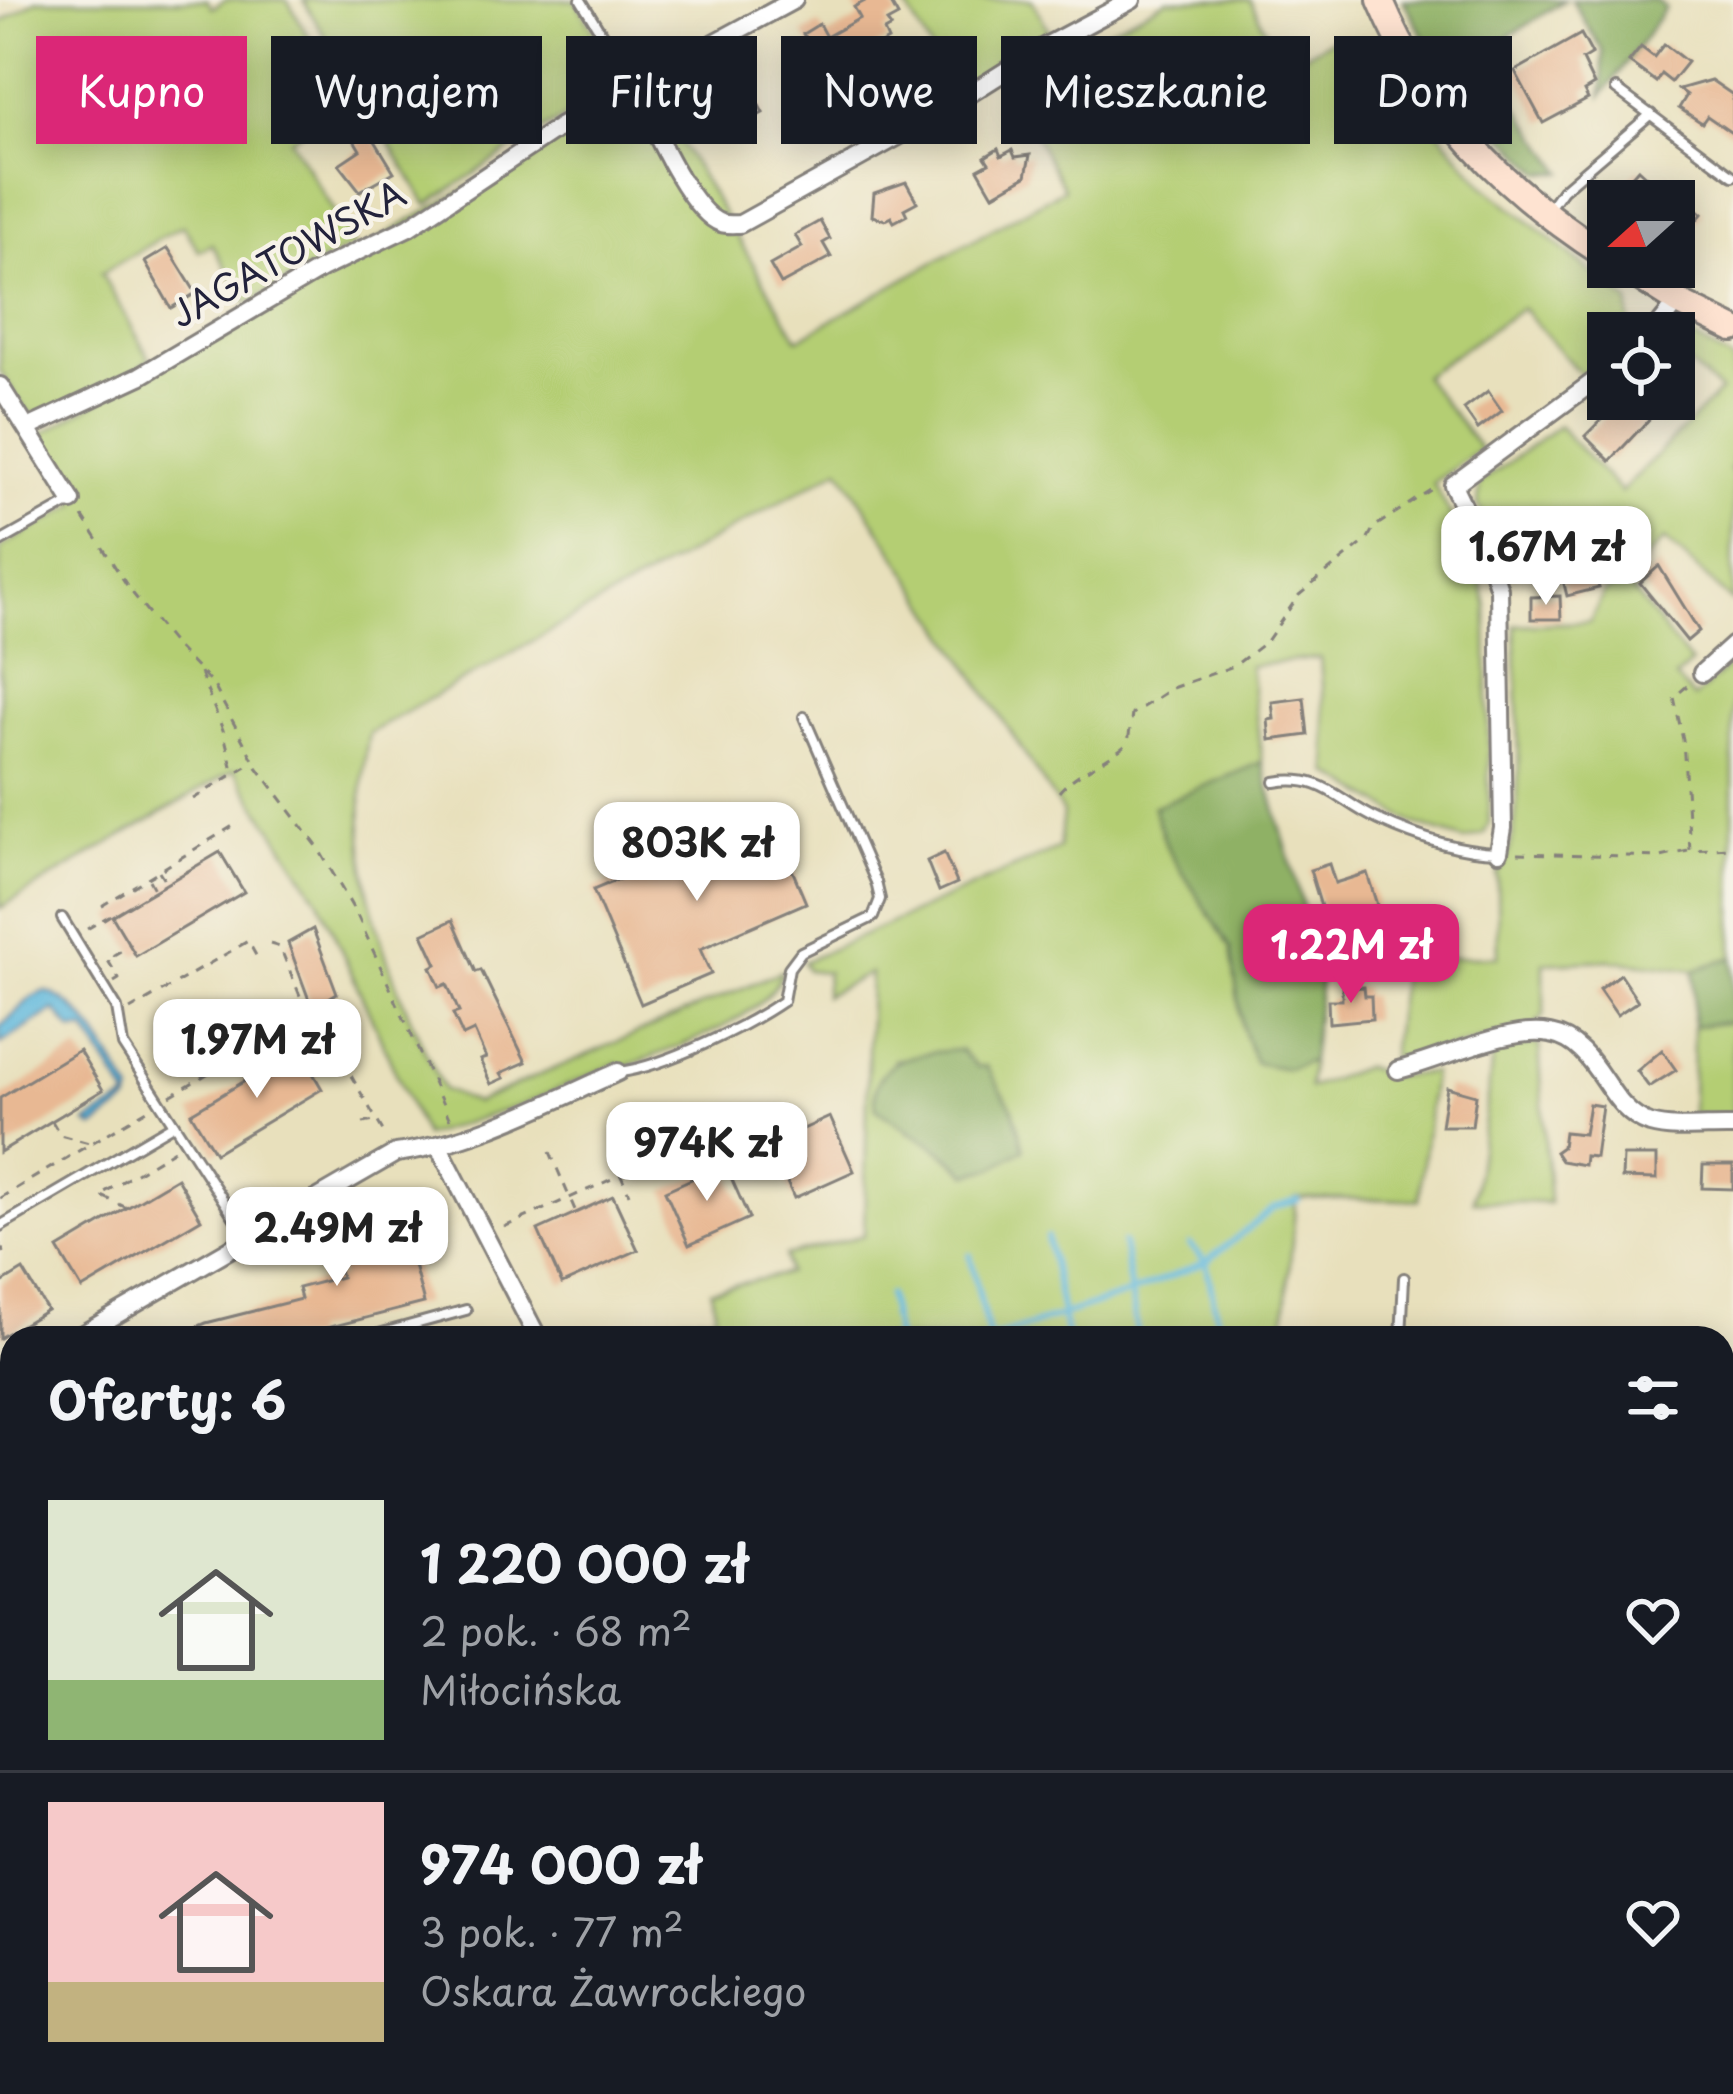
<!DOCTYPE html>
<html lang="pl">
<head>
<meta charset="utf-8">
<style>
  :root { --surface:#171b24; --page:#242831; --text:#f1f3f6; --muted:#9ea1a6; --line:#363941; --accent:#db2777 }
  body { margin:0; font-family:"Playpen Sans",sans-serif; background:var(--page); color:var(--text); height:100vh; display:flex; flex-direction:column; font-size:45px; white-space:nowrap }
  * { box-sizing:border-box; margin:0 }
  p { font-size:39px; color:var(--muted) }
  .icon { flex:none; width:66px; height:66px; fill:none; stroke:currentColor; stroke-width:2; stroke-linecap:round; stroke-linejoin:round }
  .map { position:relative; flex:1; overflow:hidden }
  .side { position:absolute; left:0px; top:1326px; width:1734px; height:768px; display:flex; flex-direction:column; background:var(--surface); border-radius:36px 36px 0 0; box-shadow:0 6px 30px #0003 }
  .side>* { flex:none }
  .guide { position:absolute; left:36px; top:36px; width:1662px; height:108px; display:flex; gap:24px }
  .needle { width:78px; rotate:249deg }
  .buttons { position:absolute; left:1587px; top:180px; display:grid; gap:24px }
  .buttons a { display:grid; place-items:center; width:108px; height:108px; border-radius:0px; background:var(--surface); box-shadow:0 6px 30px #0003; font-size:60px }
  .price { position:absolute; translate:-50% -102px; padding:0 27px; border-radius:24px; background:#fff; color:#222; font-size:39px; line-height:78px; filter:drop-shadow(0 3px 6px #0008) }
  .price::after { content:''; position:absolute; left:50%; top:72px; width:36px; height:27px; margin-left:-18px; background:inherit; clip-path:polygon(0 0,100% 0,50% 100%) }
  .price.on { background:var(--accent); color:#fff }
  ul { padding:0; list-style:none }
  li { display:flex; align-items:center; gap:36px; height:300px; padding:0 48px }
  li+li { border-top:3px solid var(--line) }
  li span { display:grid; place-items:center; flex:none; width:336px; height:240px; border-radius:0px; color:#555 }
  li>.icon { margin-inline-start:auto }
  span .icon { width:144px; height:144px; fill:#fffc; stroke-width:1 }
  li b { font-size:51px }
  h2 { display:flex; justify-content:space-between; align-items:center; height:144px; padding:0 48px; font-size:51px }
  .tag { padding:0 42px; border-radius:0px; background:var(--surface); box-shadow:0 6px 30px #0003; font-size:42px; line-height:108px }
  .tag.on { background:var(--accent); color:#fff }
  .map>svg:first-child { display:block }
  .green { fill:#b4ce73; stroke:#6b7857; stroke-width:3; fill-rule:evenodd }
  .forest { fill:#8fb165; stroke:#586a50; stroke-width:3 }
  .water { fill:#5eb8dc; stroke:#406d8c; stroke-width:3 }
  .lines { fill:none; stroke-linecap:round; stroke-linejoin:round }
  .stream { stroke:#5eb8dc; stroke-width:6 }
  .building { fill:#e8b893 }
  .lane-casing { stroke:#85817c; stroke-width:14 }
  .street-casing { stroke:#85817c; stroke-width:22 }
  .secondary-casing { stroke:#85817c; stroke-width:30 }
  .path { stroke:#85817c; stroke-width:3; stroke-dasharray:9 9; stroke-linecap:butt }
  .lane { stroke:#fff; stroke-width:8 }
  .street { stroke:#fff; stroke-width:16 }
  .secondary { stroke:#fee3d1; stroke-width:24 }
  .labels { text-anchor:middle; stroke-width:9; stroke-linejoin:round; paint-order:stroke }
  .street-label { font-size:36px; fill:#22223b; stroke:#f7f3e8 }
</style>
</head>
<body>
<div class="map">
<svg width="1733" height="2094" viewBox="0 0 1733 2094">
  <rect width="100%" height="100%" fill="#f7f3e8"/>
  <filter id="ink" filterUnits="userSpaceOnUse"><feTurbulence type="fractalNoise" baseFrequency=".00833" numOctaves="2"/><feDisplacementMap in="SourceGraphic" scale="24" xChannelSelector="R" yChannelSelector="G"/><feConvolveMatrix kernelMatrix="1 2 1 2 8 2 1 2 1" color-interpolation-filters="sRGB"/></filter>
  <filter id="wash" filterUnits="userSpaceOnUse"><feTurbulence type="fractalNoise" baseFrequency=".004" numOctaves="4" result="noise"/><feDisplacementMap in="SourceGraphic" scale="48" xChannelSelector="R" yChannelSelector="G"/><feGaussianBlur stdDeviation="2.7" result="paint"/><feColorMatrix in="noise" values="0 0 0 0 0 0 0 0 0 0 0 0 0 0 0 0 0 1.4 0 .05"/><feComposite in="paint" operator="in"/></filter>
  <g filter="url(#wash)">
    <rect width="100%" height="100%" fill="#e8e0bc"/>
    <g class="green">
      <path d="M37,0H207L212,8L226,0H287L349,103L290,139L354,245L247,303L212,244L199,251L183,225L101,273L150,359L138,369L43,416L26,411L0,371V23Z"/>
      <path d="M303,0H575L617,68L616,90L528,138L427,205Z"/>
      <path d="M903,0H1032L1052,36L954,90Z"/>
      <path d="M1168,0H1250L1284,66L1332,39L1380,40L1431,122L1485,186L1629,302L1630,333H1608V355L1581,375L1522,308L1423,376L1480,449L1433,483L1475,559L1487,605L1489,823L1484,834L1464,840L1415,824L1329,773L1320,658L1250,666L1262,762L1154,807L1167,848L1231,948L1242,1028L1287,1069L1311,1061L1309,1088L1364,1067L1395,1076L1433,1073L1419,1200L1296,1198L1283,1338H626L622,1328L668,1318L716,1315L711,1290L788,1273L785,1256L864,1235L870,973L824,996L827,972L807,970L803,962L1059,848L1063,813L840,468L369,733C343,870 385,968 443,1089L475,1103L782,971C768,1020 672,1048 627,1066L617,1063L521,1105L424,1136L319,900L234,770L0,908V548L77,504L35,438L565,131L623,102L653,96L798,339L1064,189L1006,82ZM960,1050L978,1067L968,1174L928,1140L908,1132L894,1060Z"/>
      <path d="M1684,333L1733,361V464L1729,469L1733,473V602L1665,539L1631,575L1590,518L1574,532L1504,553L1478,505L1480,483L1558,426L1621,492L1720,391L1681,358L1675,346Z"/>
      <path d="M1625,582L1691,664L1675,678L1694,698L1733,662V957L1694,970L1610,960L1544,963V1015L1535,1026L1410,1059L1391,1057L1402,969L1427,968L1428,958L1498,956L1497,873C1530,845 1516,674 1515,625L1590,622L1604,593Z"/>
      <path d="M1733,1022V1115H1692L1693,1026Z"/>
      <path d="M1539,1044L1549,1203L1473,1201L1494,1047Z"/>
      <path d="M1722,1486L1733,1487V1887H1722Z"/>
    </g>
    <g class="forest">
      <path d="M1403,0H1565L1481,54L1564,172L1542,173L1450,82Z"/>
      <path d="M1572,0H1654L1666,8L1602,96L1603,52Z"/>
      <path d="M1262,762L1321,971L1311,1061L1287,1069L1255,1063L1242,1028L1231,948L1167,848L1153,807Z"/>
      <path d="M1733,957V1022L1693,1026L1694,970Z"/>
      <path d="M960,1050L978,1067L986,1066L1013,1109L1024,1149L993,1168L968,1174C941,1145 907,1132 876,1108C867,1057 921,1052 960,1050Z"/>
    </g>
    <path class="water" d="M45,991C88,1005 109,1057 132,1093L129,1102L94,1128L87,1123L126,1100L127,1096L86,1030H72L55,1010L0,1044V1027L32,997Z"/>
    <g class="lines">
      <g class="stream">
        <path d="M1047,1237L1067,1338"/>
        <path d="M1123,1243L1138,1338"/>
        <path d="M1190,1245L1206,1262L1217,1317"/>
        <path d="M970,1255L989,1338"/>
        <path d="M888,1295L896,1338"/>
        <path d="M993,1338L1133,1292L1206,1262L1274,1208L1298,1200"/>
      </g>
    </g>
    <g id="blocks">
      <g class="building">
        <path d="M867,0H889L898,16L887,22L891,27L884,31L888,40L828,73L803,34L819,24L826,37L860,18L854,7Z"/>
        <path d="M1581,34L1592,54L1582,60L1594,85L1584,91L1588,99L1543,123L1515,71Z"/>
        <path d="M1664,44L1687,62L1671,82L1661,74L1656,82L1629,62L1641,47L1654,57Z"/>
        <path d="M744,78L763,113L748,121L751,125L717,139L707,121L685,133L669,105L693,91L699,103Z"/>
        <path d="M1711,80L1733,95V134L1707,116L1702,123L1679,108L1687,95L1679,89Z"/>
        <path d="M369,131L394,172L360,191L339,164L360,150L354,140Z"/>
        <path d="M998,149L1001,156L1012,150L1015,157L1030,155L1026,176L993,195L978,169L989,163L985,157Z"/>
        <path d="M1638,169L1661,190L1651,201H1623L1625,193L1620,189Z"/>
        <path d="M906,182L917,202L904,209L907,215L894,222L891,217L885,220L872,216L874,193Z"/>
        <path d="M1684,198L1702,214L1674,247V209Z"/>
        <path d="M820,221L830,239L823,243L831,257L781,284L770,265L802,247L795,235Z"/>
        <path d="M168,248L196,293L171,308L145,262Z"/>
        <path d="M1488,391L1502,411L1478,429L1464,409Z"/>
        <path d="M1622,399H1668L1610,461L1585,436Z"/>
        <path d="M1589,551L1599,588L1567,596L1558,559Z"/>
        <path d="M1659,566L1699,631L1687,641L1640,583Z"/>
        <path d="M1560,596L1561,619H1531V597Z"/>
        <path d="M1304,698L1308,735L1270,740L1268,720L1274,719L1272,702Z"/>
        <path d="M769,815L806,903L700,949L711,974L641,1004L593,890L660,862L658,858Z"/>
        <path d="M220,852L244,892L136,956L112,916Z"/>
        <path d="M944,853L957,883L939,891L927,861Z"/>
        <path d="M1329,864L1335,883L1367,873L1377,905L1344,915L1346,924L1328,930L1310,870Z"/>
        <path d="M453,920L476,972L481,970L526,1062L501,1073L504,1078L491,1084L480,1060L486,1058L474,1031L463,1036L453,1014L459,1012L447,984L440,987L431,967L437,964L423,934Z"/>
        <path d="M313,929L337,993L312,1008L288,943Z"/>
        <path d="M1620,974L1638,1001L1617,1015L1599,989Z"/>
        <path d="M1364,987L1365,996H1371L1372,1019L1329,1023L1328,1000H1342V988Z"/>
        <path d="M299,1049L322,1089L215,1153L191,1113Z"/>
        <path d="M79,1050L103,1090L0,1152V1098Z"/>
        <path d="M1662,1050L1676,1070L1649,1087L1637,1071Z"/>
        <path d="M1447,1087L1476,1095L1472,1126H1441Z"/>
        <path d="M1589,1104L1602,1106L1595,1157L1585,1156L1584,1165L1561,1161L1555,1152L1562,1147L1564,1132L1584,1134Z"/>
        <path d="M830,1117L854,1171L794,1198L770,1144Z"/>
        <path d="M1623,1156H1657V1179L1622,1178Z"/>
        <path d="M725,1164L749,1218L689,1245L665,1191Z"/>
        <path d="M1703,1165H1733V1189L1702,1188Z"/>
        <path d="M177,1178L201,1219L82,1289L58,1249Z"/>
        <path d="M613,1196L638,1250L562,1284L538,1230Z"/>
        <path d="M401,1216L424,1303L311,1332L312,1338H171L206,1323L301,1299L298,1288L341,1277L330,1234Z"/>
        <path d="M23,1270L47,1310L0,1338V1284Z"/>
      </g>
    </g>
  </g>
  <g filter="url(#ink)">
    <use href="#blocks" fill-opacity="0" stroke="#85817c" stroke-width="3"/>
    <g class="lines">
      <g class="lane-casing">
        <g id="lane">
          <path d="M581,0L635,88"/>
          <path d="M1616,89L1733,176"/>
          <path d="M1547,211L1562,190L1651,114"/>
          <path d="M0,542L71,502"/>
          <path d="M1275,782C1325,774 1337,801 1379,820C1416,837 1456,851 1498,852"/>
          <path d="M62,918L117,1008L123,1045L247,1237"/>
          <path d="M620,1072C665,1066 745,1027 783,1001L789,968L801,952L873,917L880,899L876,882L804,717"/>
          <path d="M0,1226L174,1124"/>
          <path d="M364,1338L466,1310"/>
          <path d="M1401,1338L1404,1278"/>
          <path d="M0,1477L12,1474"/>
          <path d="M0,1871L12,1875"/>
          <path d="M1722,2029L1733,2036"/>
          <path d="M1052,2094L1054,2082"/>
        </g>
      </g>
      <g class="street-casing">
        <g id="street">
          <path d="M635,89C650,120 689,212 721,223C727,225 734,224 740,224L933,117L1042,48L1132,0"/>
          <path d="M1653,333L1678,302"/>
          <path d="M0,386L72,501"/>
          <path d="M28,428L140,376L321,269L409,227L561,126L794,0"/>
          <path d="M1702,673L1733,645"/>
          <path d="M1499,852L1503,828L1499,589L1489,559L1453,485L1608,371"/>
          <path d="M1398,1070C1441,1060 1507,1026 1550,1034C1600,1043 1605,1109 1650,1124C1674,1131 1708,1126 1733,1127"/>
          <path d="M438,1145L538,1338"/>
          <path d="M76,1338L396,1153C473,1143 548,1103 618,1072"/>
          <path d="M0,1382L12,1375"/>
          <path d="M1722,1383L1733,1384"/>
          <path d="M667,2082V2094"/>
        </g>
      </g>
      <g class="secondary-casing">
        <g id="secondary">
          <path d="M1380,0C1429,116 1504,190 1608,257"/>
          <path d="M1623,267L1678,302L1733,329"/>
        </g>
      </g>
      <g class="path">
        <path d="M83,517L130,590L175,646L214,686L257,767L317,846L357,915L450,1120"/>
        <path d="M200,673L223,730L234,774"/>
        <path d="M1687,686L1674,697L1683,740L1690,850L1733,848"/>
        <path d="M1059,792C1075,772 1107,762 1128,743L1132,714L1172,688L1234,666L1267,641L1299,595L1367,540L1374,527L1435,487"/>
        <path d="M193,799L253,762"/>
        <path d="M1518,853L1661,857L1688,851"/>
        <path d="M159,871L167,884"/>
        <path d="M149,880L155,891"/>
        <path d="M87,929L109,916L103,905L233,826"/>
        <path d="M270,944L280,947L305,1008L311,1007L386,1136"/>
        <path d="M114,982L119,979L107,959L127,947"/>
        <path d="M130,1010L248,941L259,961"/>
        <path d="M236,1066L260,1044"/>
        <path d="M237,1067L245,1080"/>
        <path d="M170,1096L313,1011"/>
        <path d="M52,1121L60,1135L89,1143"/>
        <path d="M363,1123L375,1121"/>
        <path d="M550,1152L578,1217"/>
        <path d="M0,1198L147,1110"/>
        <path d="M127,1208L100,1195L174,1150"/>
        <path d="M504,1227L621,1175L629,1194"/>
        <path d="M0,1245L6,1256L0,1260"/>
        <path d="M0,1613L12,1607"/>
        <path d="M0,1624L12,1641"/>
        <path d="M0,1774L4,1762L12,1755"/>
        <path d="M2,2022L12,2018"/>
        <path d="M0,2024L2,2001L12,1990"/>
        <path d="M0,2073L24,2094"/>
        <path d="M697,2082L698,2094"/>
        <path d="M638,2092H649"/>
        <path d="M121,2094L123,2082"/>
        <path d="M432,2094L437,2082"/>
        <path d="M636,2094L645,2082"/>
        <path d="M1074,2094L1076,2082"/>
      </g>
      <use href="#lane" class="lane"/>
      <use href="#street" class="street"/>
      <use href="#secondary" class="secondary"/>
    </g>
  </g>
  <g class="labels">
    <g class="street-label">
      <text transform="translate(288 254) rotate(-29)" y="13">JAGATOWSKA</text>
    </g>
  </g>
</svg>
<div class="buttons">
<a><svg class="needle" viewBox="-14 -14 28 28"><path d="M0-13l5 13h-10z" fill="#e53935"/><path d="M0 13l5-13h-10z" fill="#9ea1a6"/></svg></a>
<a><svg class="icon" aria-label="locate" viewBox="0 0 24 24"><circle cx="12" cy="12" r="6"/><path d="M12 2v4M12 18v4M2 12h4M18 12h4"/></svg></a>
</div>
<b class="price" style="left:1546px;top:608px">1.67M zł</b>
<b class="price" style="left:697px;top:904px">803K zł</b>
<b class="price on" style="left:1351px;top:1006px">1.22M zł</b>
<b class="price" style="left:257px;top:1101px">1.97M zł</b>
<b class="price" style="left:707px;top:1204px">974K zł</b>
<b class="price" style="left:337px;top:1289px">2.49M zł</b>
<div class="guide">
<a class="tag on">Kupno</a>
<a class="tag">Wynajem</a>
<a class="tag">Filtry</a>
<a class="tag">Nowe</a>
<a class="tag">Mieszkanie</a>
<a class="tag">Dom</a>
</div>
<section class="side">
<h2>Oferty: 6<svg class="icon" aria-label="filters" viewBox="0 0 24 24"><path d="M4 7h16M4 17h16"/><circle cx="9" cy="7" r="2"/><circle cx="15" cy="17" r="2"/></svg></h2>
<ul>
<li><span style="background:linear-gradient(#dfe7d0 75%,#8fb573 0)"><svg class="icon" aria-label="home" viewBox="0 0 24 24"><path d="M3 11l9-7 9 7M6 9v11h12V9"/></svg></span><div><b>1 220 000 zł</b><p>2 pok. · 68 m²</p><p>Miłocińska</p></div><svg class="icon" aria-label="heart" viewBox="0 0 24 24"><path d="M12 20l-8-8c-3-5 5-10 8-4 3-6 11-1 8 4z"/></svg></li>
<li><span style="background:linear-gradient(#f6c9c9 75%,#c2b280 0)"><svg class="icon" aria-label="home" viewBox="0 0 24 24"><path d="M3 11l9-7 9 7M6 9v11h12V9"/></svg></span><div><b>974 000 zł</b><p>3 pok. · 77 m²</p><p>Oskara Żawrockiego</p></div><svg class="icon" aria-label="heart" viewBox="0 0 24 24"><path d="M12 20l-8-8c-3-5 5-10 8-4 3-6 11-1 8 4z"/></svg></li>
</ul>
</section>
</div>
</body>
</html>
